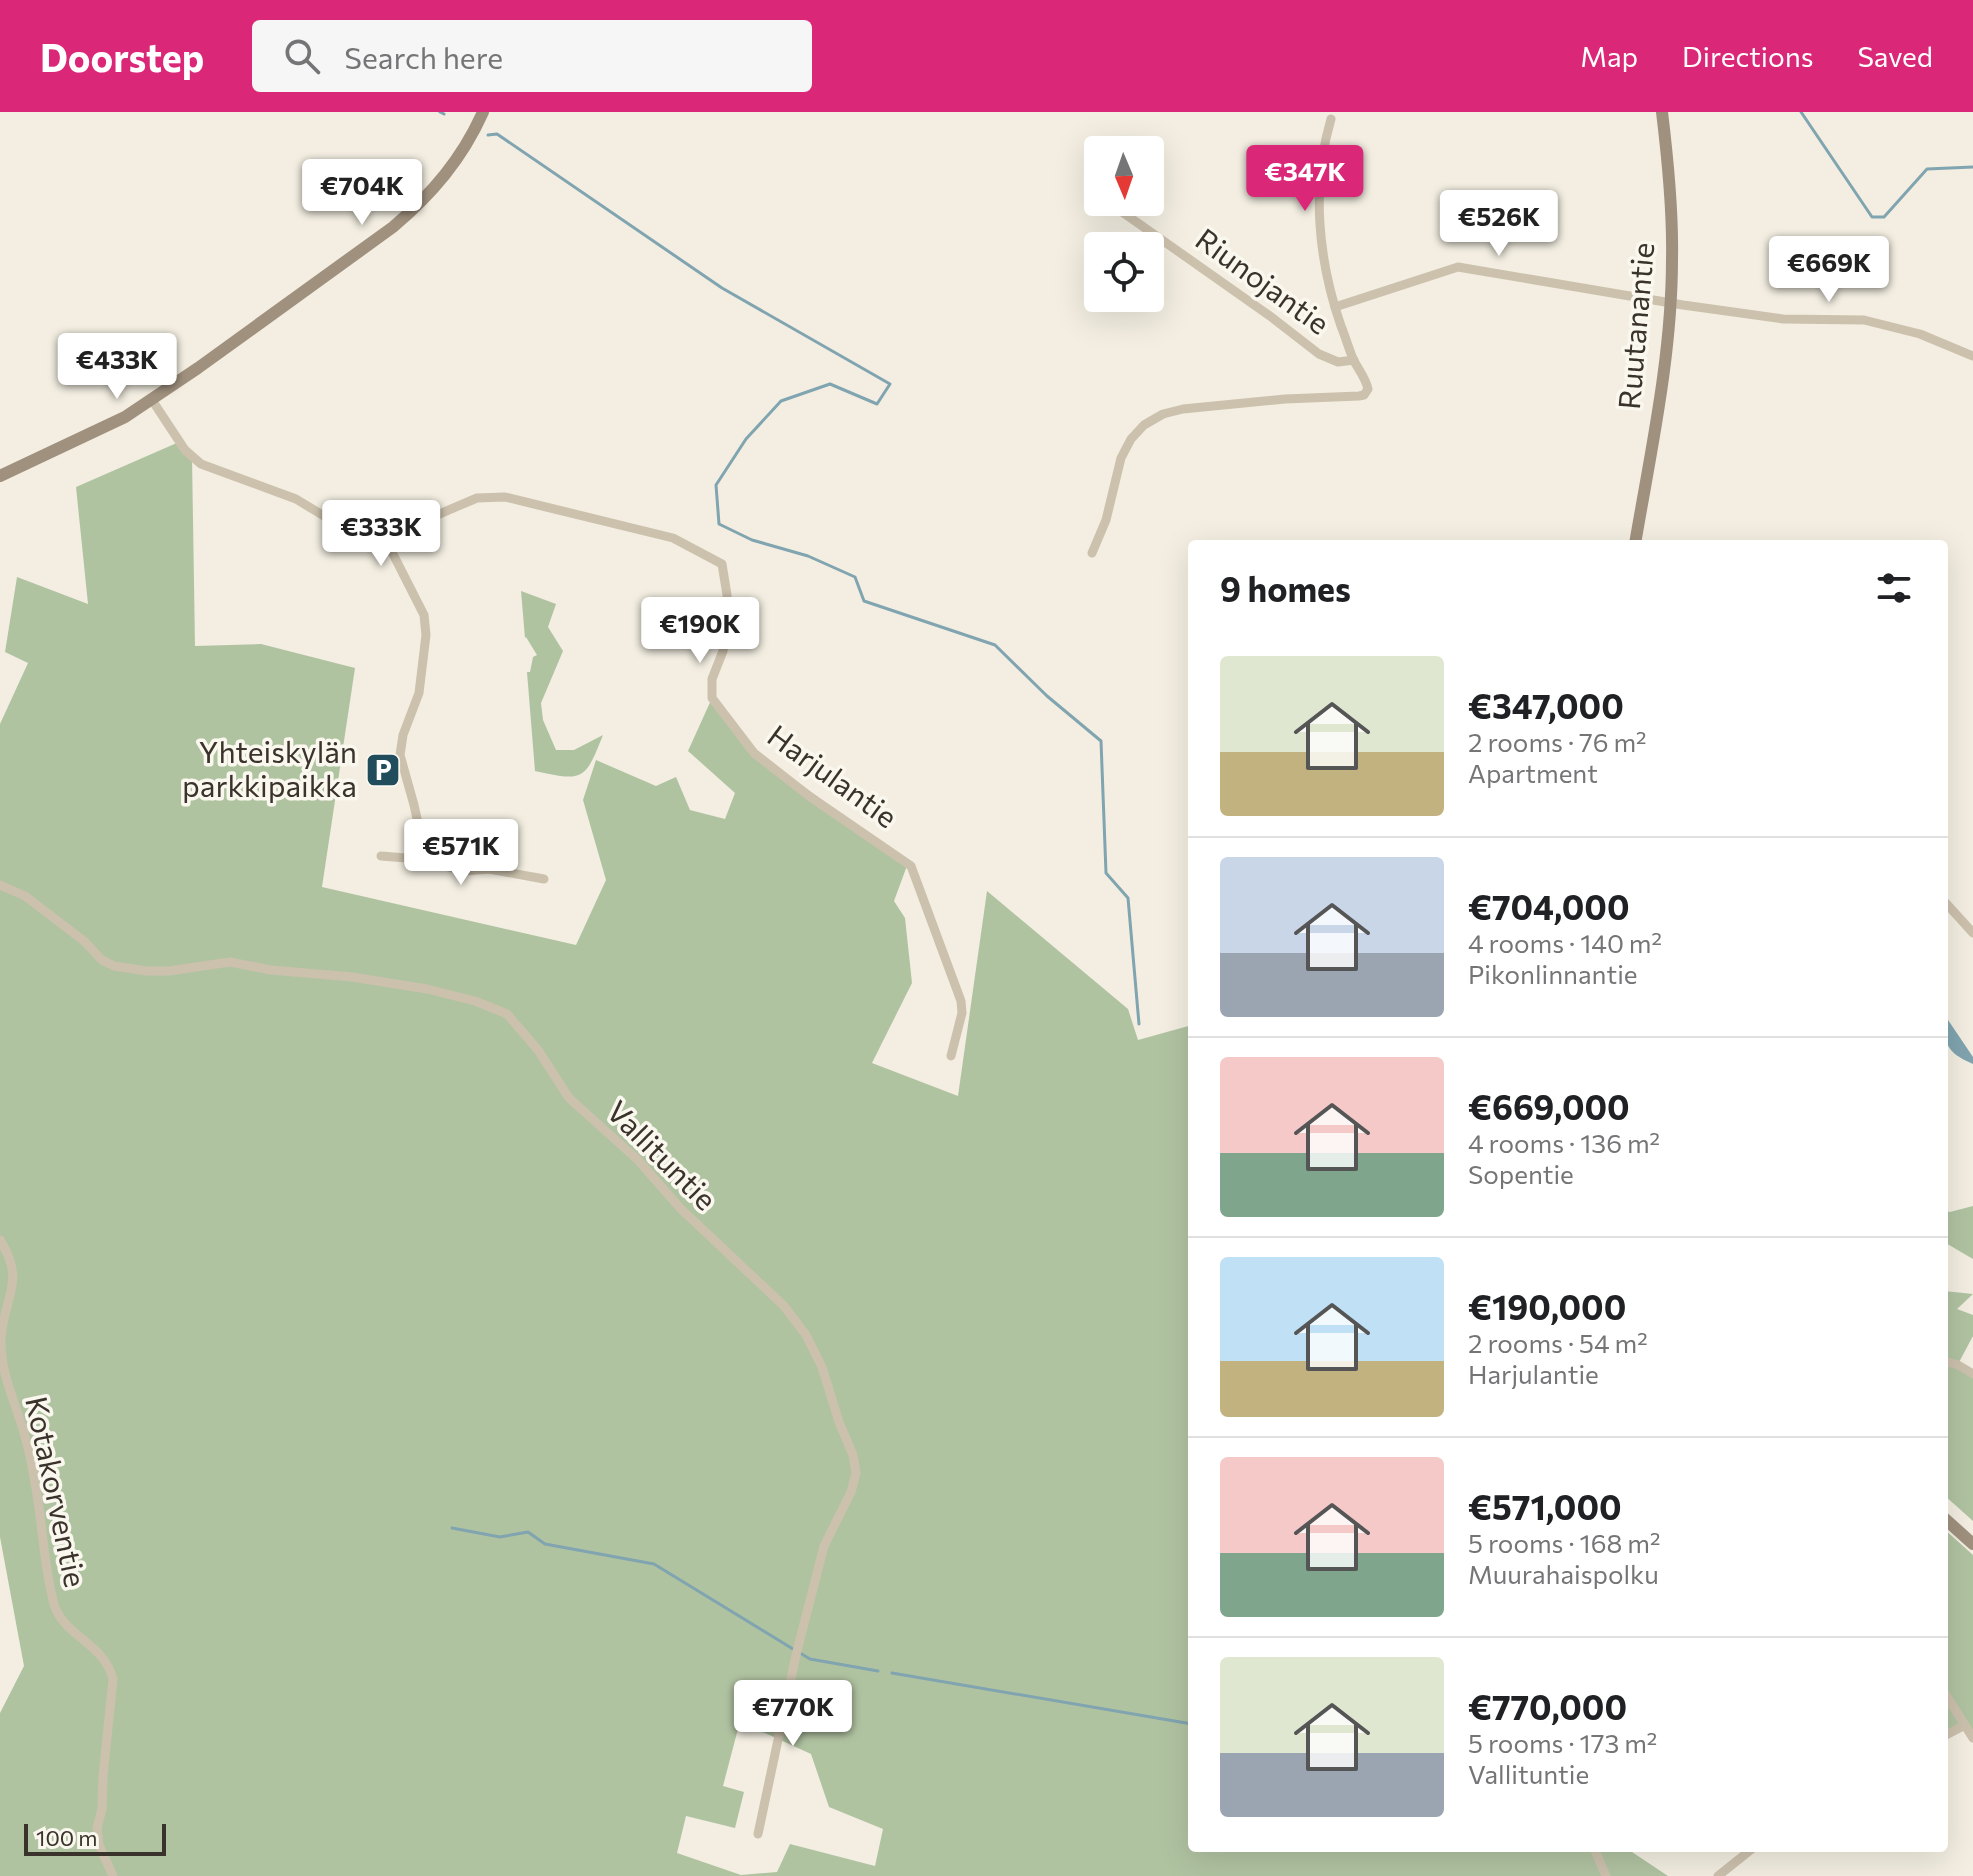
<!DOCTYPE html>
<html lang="en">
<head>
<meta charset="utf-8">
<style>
  :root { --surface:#fff; --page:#f6f6f6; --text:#202124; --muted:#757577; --line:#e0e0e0; --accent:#db2777 }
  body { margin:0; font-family:Commissioner,sans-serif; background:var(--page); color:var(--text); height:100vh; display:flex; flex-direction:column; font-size:30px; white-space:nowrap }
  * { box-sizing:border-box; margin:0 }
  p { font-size:26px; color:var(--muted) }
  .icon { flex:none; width:44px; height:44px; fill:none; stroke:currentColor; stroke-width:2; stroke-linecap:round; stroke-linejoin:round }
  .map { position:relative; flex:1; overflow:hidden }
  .drawer { position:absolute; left:1188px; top:428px; width:760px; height:1312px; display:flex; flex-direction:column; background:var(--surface); border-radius:8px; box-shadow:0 8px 32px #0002 }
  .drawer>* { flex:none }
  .needle { width:52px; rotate:178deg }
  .tools { position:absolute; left:1084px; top:24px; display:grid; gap:16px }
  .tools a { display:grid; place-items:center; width:80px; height:80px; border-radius:8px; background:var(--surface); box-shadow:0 8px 32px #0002; font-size:40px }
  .scale { position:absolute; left:24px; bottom:20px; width:142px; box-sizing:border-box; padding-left:8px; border:4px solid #3a332b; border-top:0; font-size:22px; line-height:28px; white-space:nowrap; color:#3a332b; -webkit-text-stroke:6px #faf7ee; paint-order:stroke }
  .price { position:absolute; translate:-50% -68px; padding:0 18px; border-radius:8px; background:#fff; color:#222; font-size:26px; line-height:52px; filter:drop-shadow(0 2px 4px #0008) }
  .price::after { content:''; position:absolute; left:50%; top:48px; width:24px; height:18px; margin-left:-12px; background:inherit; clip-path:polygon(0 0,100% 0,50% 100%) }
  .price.on { background:var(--accent); color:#fff }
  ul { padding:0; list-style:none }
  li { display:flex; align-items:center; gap:24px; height:200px; padding:0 32px }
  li+li { border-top:2px solid var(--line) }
  li span { display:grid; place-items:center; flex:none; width:224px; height:160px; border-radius:8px; color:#555 }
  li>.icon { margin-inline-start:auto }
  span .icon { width:96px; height:96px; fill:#fffc; stroke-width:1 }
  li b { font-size:34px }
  h2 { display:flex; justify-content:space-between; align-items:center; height:96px; padding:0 32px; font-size:34px }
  header { display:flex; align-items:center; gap:48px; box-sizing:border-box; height:112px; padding:0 40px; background:var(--accent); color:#fff }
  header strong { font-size:38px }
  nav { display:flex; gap:44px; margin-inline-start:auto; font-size:28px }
  .search { width:560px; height:72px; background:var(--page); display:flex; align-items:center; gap:20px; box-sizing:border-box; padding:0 28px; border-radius:8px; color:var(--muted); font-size:30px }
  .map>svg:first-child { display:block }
  .green { fill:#b0c3a1; fill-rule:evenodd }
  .water { fill:#80a4b0 }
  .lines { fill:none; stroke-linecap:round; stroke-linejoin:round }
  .stream { stroke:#80a4b0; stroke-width:3 }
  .street { stroke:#ccc1ad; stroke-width:9 }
  .secondary { stroke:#a0917e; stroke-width:12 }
  .labels { text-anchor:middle; stroke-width:7; stroke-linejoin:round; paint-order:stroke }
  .street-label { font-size:30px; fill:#3a332b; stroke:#faf7ee }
  .poi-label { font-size:30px; fill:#3a332b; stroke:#faf7ee; text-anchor:end }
</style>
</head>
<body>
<header>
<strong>Doorstep</strong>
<div class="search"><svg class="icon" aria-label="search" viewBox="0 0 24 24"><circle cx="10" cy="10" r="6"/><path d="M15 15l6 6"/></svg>Search here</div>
<nav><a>Map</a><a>Directions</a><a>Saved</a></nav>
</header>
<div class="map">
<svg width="1973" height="1764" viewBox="0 0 1973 1764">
  <rect width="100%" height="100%" fill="#f3eee1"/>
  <g class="green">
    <path d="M179,330L192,345L195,534L261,532L355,556L322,775L576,833L606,768L583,688L596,648L656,674L676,665L690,698L725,707L735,681L688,639L712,586L747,633L908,751L894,789L905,806L912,871L872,951L958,984L987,779L1128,897L1138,928L1192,913V1736H1626L1668,1764H0V1601L24,1554L0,1425V612L28,551L5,540L17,465L88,492L76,375ZM739,1613L765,1621L811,1642L829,1695L883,1717L875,1754L790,1732L777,1760L741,1763L677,1741L686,1704L735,1716L744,1680L723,1674Z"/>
    <path d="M521,479L556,492L548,515L563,539L541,591L543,608L556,638H574L603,623C585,668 584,670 535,659L527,560H530L533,545L537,543L526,525L525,526Z"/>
    <path d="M1973,1094V1147L1944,1130V1098L1950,1100Z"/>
    <path d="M1944,1179L1973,1182L1957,1197L1973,1203V1224L1958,1252L1973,1262V1409L1944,1383Z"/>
    <path d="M1944,1417L1973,1443V1626L1965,1613L1944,1624Z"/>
  </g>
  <g class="water">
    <path d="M1477,92L1484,96V105L1475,126L1466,129L1469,102Z"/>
    <path d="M1944,902L1973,945V952C1945,940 1944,931 1944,902Z"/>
  </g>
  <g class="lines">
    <g class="stream">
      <path d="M440,0L444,2"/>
      <path d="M1801,0L1872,105H1884L1927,57L1973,55"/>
      <path d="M488,23L497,22L722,176L890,272L877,292L830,272L781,289L746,327L716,373L719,412L752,428L808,444L855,465L864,489L995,533L1047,584L1101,629L1106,761L1128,786L1139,912"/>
      <path d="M452,1416L500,1425L528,1420L545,1432L654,1452L793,1537"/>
      <path d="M800,1541L810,1547L878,1559"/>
      <path d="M892,1561L1192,1612"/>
    </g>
    <g class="street">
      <path d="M1108,90L1270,204L1319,242L1338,250L1354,248"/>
      <path d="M1335,195L1458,155L1683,193L1783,207L1864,208L1920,222L1973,244"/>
      <path d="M152,288L185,338L201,352L296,387L324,404L368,418L381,426L393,442L424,503L426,523L419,581L403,623L400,643L414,693L419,716V747"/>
      <path d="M324,404L354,405L384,416L404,417L477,386L505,385L673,426L722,452L727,483L728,513L723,539L712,567V586L754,641L809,684L911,754L961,889L962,901L951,944"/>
      <path d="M1092,441L1106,408L1121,346L1131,327L1144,313L1163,302L1183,297L1285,287L1359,284L1364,283L1368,277C1366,267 1359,258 1354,249C1349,238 1346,226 1341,214C1318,148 1311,74 1331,7"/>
      <path d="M381,744L419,747L464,759L489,757L544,767"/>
      <path d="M0,773L25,784L84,829L102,848L114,854L147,859H169L230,850L271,858L352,865L427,877L475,889L507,902L538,938L569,986L638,1048L680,1096L784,1194L806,1223L822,1255L839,1310L853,1343L856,1361L851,1380L824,1434L796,1543L758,1722"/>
      <path d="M1944,789L1973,821"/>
      <path d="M0,1128C27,1171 3,1185 1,1228C0,1258 14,1288 23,1317C28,1334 32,1353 35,1371C43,1411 43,1452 54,1492C63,1524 104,1531 113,1567L103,1664L102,1697L97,1716L99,1733L113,1764"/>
      <path d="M1944,1249L1958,1253L1973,1262"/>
      <path d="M1944,1580L1973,1626"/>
      <path d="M1944,1624L1965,1613"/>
      <path d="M1594,1736L1606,1764"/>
      <path d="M1718,1764L1753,1736"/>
    </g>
    <g class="secondary">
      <path d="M0,364L125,305L198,256L393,115C432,82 462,47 483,0"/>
      <path d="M1635,432C1651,338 1672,243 1672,147C1673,98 1668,49 1662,0"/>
      <path d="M1944,1406L1973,1432"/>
    </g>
  </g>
  <defs>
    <g id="parking-square" transform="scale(1.8)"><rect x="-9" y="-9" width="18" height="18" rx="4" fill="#214c5c" stroke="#faf7ee"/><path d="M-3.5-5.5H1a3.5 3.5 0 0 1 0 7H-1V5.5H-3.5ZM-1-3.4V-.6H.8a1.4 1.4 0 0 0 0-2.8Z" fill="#fff"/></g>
  </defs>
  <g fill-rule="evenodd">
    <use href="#parking-square" x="383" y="658"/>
  </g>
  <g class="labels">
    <g class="street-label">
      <text transform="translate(1262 170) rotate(36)" y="10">Riunojantie</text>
      <text transform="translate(1637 214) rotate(-85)" y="10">Ruutanantie</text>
      <text transform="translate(832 665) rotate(36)" y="10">Harjulantie</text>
      <text transform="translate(661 1044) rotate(45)" y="10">Vallituntie</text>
      <text transform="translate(55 1380) rotate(78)" y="10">Kotakorventie</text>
    </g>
    <g class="poi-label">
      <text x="357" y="651">Yhteiskylän<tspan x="357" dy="34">parkkipaikka</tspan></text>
    </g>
  </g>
</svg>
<div class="tools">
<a><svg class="needle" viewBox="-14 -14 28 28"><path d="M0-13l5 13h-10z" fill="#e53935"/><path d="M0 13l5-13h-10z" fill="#757577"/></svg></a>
<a><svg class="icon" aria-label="locate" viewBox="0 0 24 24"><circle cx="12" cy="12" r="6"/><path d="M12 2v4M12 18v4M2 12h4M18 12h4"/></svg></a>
</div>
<div class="scale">100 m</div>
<b class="price on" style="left:1305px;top:101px">€347K</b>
<b class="price" style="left:362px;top:115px">€704K</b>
<b class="price" style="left:1499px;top:146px">€526K</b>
<b class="price" style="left:1829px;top:192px">€669K</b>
<b class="price" style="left:117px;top:289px">€433K</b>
<b class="price" style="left:381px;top:456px">€333K</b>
<b class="price" style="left:700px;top:553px">€190K</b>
<b class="price" style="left:461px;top:775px">€571K</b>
<b class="price" style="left:793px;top:1636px">€770K</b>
<section class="drawer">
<h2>9 homes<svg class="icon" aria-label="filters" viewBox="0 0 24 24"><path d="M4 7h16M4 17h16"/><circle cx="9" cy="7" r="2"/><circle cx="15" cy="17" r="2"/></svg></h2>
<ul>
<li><span style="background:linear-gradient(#dfe7d0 60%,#c2b280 0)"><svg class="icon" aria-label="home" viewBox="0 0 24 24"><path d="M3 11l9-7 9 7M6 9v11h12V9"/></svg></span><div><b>€347,000</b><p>2 rooms · 76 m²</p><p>Apartment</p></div></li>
<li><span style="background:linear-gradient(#c9d6e8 60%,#9aa5b1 0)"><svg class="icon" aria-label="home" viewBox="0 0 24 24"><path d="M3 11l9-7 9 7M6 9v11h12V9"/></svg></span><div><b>€704,000</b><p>4 rooms · 140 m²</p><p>Pikonlinnantie</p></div></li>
<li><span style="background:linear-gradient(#f6c9c9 60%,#7fa58c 0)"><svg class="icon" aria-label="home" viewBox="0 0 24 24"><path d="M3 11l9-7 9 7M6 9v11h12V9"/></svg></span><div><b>€669,000</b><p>4 rooms · 136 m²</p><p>Sopentie</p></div></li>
<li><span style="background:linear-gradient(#bfe0f5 65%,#c2b280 0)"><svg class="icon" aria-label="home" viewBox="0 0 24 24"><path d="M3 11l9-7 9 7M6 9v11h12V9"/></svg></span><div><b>€190,000</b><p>2 rooms · 54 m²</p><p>Harjulantie</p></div></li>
<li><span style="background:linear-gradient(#f6c9c9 60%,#7fa58c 0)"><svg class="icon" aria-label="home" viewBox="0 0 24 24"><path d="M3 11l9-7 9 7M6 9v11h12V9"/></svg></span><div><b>€571,000</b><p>5 rooms · 168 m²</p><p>Muurahaispolku</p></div></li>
<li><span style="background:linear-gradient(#dfe7d0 60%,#9aa5b1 0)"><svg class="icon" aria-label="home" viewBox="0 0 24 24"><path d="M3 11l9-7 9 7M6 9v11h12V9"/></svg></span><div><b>€770,000</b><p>5 rooms · 173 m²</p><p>Vallituntie</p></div></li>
</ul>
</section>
</div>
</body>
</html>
